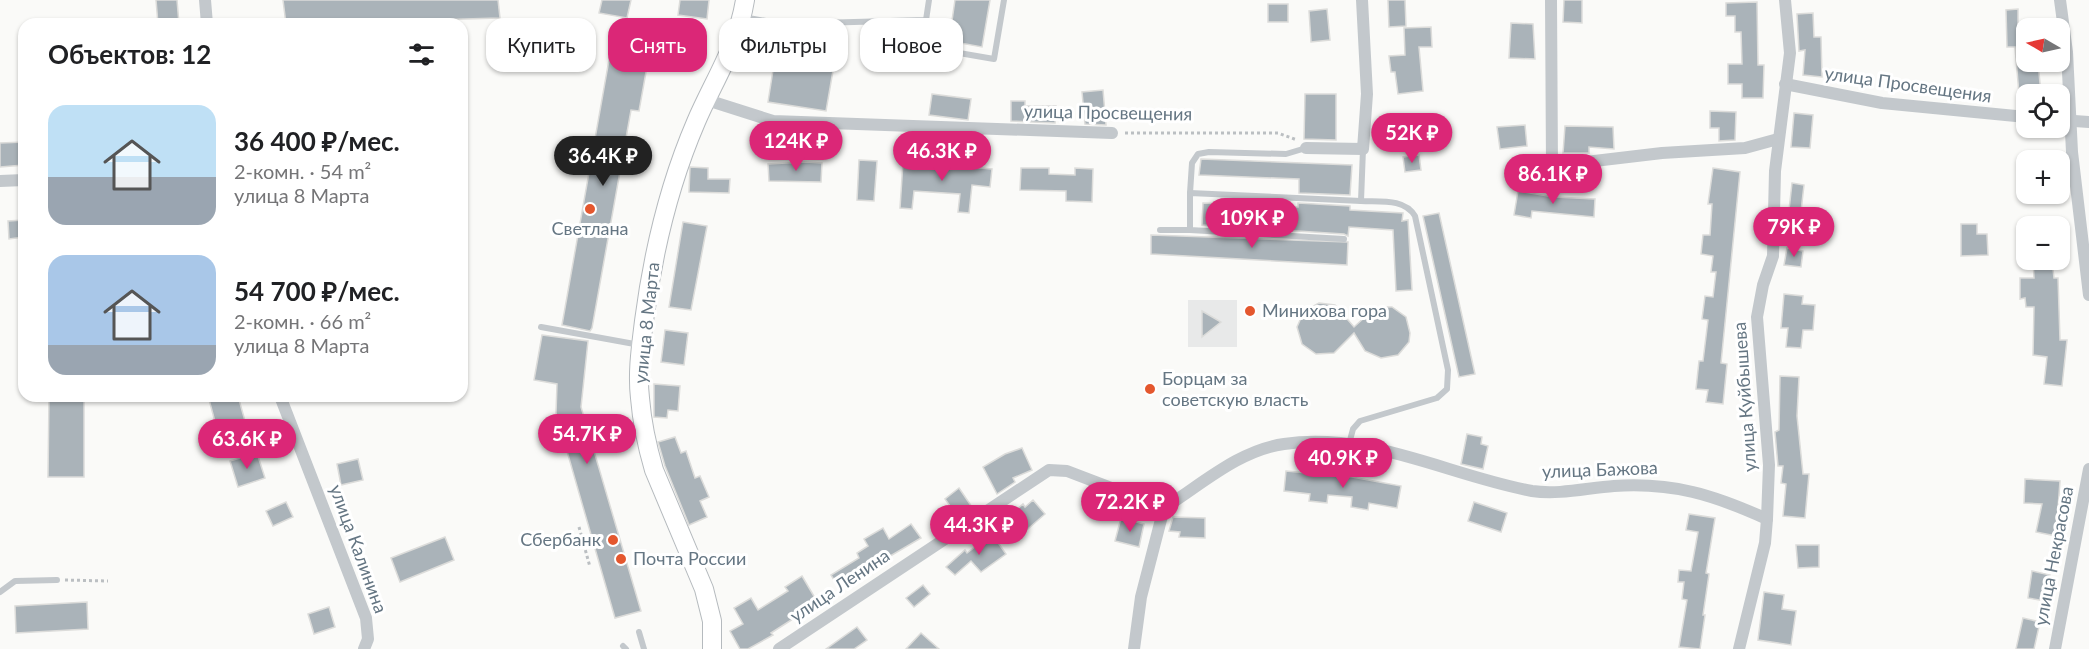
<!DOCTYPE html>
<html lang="ru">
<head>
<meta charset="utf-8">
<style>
  :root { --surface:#fff; --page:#f6f6f6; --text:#202124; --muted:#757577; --accent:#db2777 }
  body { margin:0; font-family:Lato,sans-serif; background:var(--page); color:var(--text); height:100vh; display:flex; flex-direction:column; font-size:22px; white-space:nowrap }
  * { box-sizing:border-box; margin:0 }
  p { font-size:20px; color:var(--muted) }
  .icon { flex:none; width:33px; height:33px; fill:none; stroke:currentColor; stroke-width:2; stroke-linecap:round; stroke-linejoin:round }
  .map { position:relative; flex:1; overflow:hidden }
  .side { position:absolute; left:18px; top:18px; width:450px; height:384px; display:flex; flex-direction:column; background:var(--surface); border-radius:18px; box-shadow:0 2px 4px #0004 }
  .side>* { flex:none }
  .hud { position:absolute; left:486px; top:18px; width:570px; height:54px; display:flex; gap:12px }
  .needle { width:39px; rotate:279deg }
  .controls { position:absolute; left:2016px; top:18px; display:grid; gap:12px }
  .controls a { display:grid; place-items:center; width:54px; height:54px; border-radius:12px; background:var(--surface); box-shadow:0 2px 4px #0004; font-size:30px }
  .price { position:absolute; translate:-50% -51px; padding:0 14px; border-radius:21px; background:var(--accent); color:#fff; font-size:20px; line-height:39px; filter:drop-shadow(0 2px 3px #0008) }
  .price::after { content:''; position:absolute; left:50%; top:36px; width:18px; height:14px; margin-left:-9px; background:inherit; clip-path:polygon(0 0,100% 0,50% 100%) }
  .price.on { background:#222; color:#fff }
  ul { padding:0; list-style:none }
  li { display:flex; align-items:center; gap:18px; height:150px; padding:0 30px }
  li span { display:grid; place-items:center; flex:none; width:168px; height:120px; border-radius:18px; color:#555 }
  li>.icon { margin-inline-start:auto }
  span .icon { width:72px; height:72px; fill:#fffc; stroke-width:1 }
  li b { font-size:26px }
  h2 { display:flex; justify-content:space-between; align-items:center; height:72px; padding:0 30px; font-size:26px }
  .tag { padding:0 21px; border-radius:18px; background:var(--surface); box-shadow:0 2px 4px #0004; font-size:21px; line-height:54px }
  .tag.on { background:var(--accent); color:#fff }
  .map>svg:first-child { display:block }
  .built { fill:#e8e9e9 }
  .building { fill:#aab3b9; stroke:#dcdcda; stroke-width:1.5 }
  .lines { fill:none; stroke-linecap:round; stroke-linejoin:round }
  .primary-casing { stroke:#b5babe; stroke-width:20 }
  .path { stroke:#bbbfc2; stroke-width:3; stroke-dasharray:3 3; stroke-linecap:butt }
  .lane { stroke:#c3c8cc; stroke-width:6 }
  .street { stroke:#c3c8cc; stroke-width:12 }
  .primary { stroke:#fff; stroke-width:18 }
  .poi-dot { fill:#e4572e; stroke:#fff; stroke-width:2 }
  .labels { text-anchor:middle; stroke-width:6; stroke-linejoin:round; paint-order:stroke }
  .street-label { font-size:18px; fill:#657683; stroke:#fff }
  .poi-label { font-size:18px; fill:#657683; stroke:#fff; text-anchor:start }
</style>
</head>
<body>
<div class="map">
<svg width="2089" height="649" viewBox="0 0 2089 649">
  <rect width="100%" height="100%" fill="#fafaf8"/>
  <rect class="built" x="1188" y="300" width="49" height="47"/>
  <g class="building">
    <path d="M156,0H177L179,24H158Z"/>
    <path d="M283,0H498L500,18L286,24Z"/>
    <path d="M602,0H631L627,18L599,13Z"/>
    <path d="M680,0H709L707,19L678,15Z"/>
    <path d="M955,0H990L982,47L949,41Z"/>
    <path d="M1388,0H1405L1406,26L1389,27Z"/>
    <path d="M1564,0H1582V23L1563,22Z"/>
    <path d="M1757,2L1758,65H1764L1763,98H1742V84H1728V64H1742L1741,32H1735V16H1726V3Z"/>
    <rect x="1268" y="4" width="20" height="18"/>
    <path d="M1327,9L1330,40L1311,42L1309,11Z"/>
    <path d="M2018,9V24H2026V62H2038L2041,94H2019L2015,47H2007L2006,10Z"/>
    <path d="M1813,13L1814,37H1821L1822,77L1803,75L1805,50L1799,51L1797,14Z"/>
    <path d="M1511,23L1533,24L1535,59L1509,58Z"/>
    <path d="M1431,27L1432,47H1419L1423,91L1398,94L1395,72H1391L1389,56L1405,55L1404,28Z"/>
    <path d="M779,32L838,42L826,111L768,102Z"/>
    <path d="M668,49L693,56L690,71L664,64Z"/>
    <path d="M610,54L648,61L639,111L631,110L592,328L590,331L562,325Z"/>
    <path d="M1103,90L1106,125L1085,124L1082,92Z"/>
    <path d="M932,94L971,99L968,120L929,115Z"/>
    <path d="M1305,94H1336V140L1304,139Z"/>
    <path d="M1011,101H1025V106H1056L1055,123L1011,121Z"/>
    <path d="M1710,111L1736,112L1735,140L1719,141V128H1710Z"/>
    <path d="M1794,113L1813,115L1810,148L1791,147Z"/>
    <path d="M1525,125L1527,146L1500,149L1497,127Z"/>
    <path d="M1565,126L1613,127L1614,149L1589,147V153H1563Z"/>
    <path d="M24,142V165L0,167V143Z"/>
    <path d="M1419,155L1421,170L1405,172L1403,157Z"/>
    <path d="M1201,159L1352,165L1350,195L1299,193V179L1199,175Z"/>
    <path d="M859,160L877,161L874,201L857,200Z"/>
    <path d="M805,162L822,163L821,182L769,181L768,164Z"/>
    <path d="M903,162L992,169L990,187L972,185L969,213L958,212L960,194L914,191L912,209L900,208Z"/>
    <path d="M690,167L708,168V179H730L729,193L689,192Z"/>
    <path d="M1021,168H1049V174L1075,175V168L1093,169L1092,202L1066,201V191L1020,190Z"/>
    <path d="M1713,168L1740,172L1721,363L1727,364L1723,404L1706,402L1708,390L1696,389L1699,361H1703L1708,320L1702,319L1705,296L1713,297L1716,272H1711L1713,256L1701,254L1703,235H1710L1712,204H1708Z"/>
    <path d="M1792,183L1804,185L1800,220L1788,219Z"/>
    <path d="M1518,191L1554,197L1595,199L1594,217L1532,211L1531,218L1514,215Z"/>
    <path d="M1203,203L1298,207V203L1350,206V210L1403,213L1402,221L1408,220L1412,290L1396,291L1393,230L1349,227L1348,236L1344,234L1202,225Z"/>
    <path d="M1439,213L1475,374L1459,377L1423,216Z"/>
    <path d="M24,220V237L9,239L8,221Z"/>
    <path d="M683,222L707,226L691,310L669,307Z"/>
    <path d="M1961,224H1977V234H1987L1988,255L1961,256Z"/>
    <path d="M1151,235L1348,242L1347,265L1151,254Z"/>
    <path d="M1787,248L1803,251L1801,267L1784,265Z"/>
    <path d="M2033,260H2052L2054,278H2058L2060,340H2067L2062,386L2044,384L2047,357L2033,355L2034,307H2026L2025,298L2020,299V278H2034Z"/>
    <path d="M1784,294L1803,296L1802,304L1815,305L1813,330H1803L1801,348L1786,347L1788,328H1781Z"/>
    <path d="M1319,303L1335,305L1354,327L1376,307H1392L1406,317L1410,333L1409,342L1398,355L1381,358L1365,351L1354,333L1334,353L1316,354L1302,344L1297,327L1304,311Z"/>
    <path d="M1202,311L1221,322L1202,337Z"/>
    <path d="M665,330L688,333L684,365L661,362Z"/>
    <path d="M542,335L588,341L581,407L641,611L615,618L556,413L557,384L534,380Z"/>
    <path d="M1780,376L1799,377L1797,416L1803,474H1809L1805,518L1783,516L1786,484L1781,483L1783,466H1778L1775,432L1779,430Z"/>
    <path d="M654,384L680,386L678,411L668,410L667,418L654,417Z"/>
    <path d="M49,396H84V477H48Z"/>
    <path d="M208,396H238L245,421L217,429Z"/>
    <path d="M1467,434L1482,437L1481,444L1488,446L1483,469L1461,464Z"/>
    <path d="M675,437L681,453L686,451L695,478L700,476L709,497L700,501L707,517L689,525L665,466L658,442Z"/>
    <path d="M1022,448L1032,470L1013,478L1015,482L997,494L983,467L1005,454Z"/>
    <path d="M257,453L265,478L238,487L230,461Z"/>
    <path d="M358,459L363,480L341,485L337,464Z"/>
    <path d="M1286,471L1352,477L1401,486L1397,508L1369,503L1368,510L1351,507L1352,497L1328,495L1327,503L1309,501L1310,494L1284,491Z"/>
    <path d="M2025,479L2060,481L2056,536L2036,532L2042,504L2024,503Z"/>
    <path d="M959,488L972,507L958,517L945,499Z"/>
    <path d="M1033,500L1045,514L1021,535L1006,519L1023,504L1025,507Z"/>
    <path d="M286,502L293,517L273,526L266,511Z"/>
    <path d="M1474,502L1507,513L1501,532L1468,521Z"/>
    <path d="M1689,514L1715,518L1706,573L1709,574L1703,615H1705L1700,649L1679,647L1687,600L1682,599L1684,582H1678L1679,570L1691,571L1698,532L1686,530Z"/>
    <path d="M1173,517L1205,518V538L1179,537L1180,532L1169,531Z"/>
    <path d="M1121,518L1144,524L1139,547L1115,541Z"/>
    <path d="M911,524L921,538L856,576L858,579L840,590L831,575L859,558L857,553L868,546L864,539L883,528L889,539Z"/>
    <path d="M992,534L1006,554L981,572L971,561L955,575L946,567L965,550L967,553Z"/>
    <path d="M445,537L454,560L400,582L391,558Z"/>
    <path d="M1796,545H1819V567L1798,568Z"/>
    <path d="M2032,571L2050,575L2045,601L2028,598Z"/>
    <path d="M802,576L818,603L771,633L773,635L748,649H740L730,631L743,624L734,608L751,598L758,610L788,591L785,587Z"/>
    <path d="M923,585L930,594L914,607L906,598Z"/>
    <path d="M1764,592L1784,595L1782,609L1796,611L1791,645L1758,640Z"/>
    <path d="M87,602L88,629L16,633L15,606Z"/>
    <path d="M329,607L335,627L314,634L308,614Z"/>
    <path d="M2023,618L2040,622L2034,649H2016Z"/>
    <path d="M857,627L867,640L854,649H826Z"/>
    <path d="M921,633L939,649H906Z"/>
  </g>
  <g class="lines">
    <g class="primary-casing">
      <path id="primary" d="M712,649V621L704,589L654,470C647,446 642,423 640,398C637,372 641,346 644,321C653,252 668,187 696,122C713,82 738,45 745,0"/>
    </g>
    <g class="path">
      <path d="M1125,133H1278L1297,140"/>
      <path d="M579,527L590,567"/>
      <path d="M65,580L108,581"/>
    </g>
    <g class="lane">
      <path d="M743,17L782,24L926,20L929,0"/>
      <path d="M926,20L930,48L994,59L1004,0"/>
      <path d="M1190,193L1192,163L1198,154L1209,152L1286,154L1306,148"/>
      <path d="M1160,230H1190"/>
      <path d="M1344,239L1190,230V193L1361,201"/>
      <path d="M541,327L640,345"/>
      <path d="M1349,444L1353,429L1360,421L1437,398L1447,389L1448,370L1415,216C1404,198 1380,202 1361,201L1363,149"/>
      <path d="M0,592L15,581L57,580"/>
      <path d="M639,632L644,649"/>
      <path d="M623,646L626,649"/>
    </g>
    <g class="street">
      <path d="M205,0L207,24"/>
      <path d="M1551,0L1552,166L1662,153L1745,148L1778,139"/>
      <path d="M2060,0L2067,52L2072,152L2089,295"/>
      <path d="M1785,84L1882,103L2026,117"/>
      <path d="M707,100L773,121L1112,133"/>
      <path d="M2060,120L2089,122"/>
      <path d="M1306,148L1363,149L1367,94L1362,0"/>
      <path d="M0,181L24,180"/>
      <path d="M280,396L366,618L368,639L364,649"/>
      <path d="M1164,508C1201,485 1239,450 1284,444C1369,431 1450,476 1532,491C1559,495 1587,488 1614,486C1673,482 1714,495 1767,519"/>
      <path d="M779,649L1049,470L1067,471L1164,508"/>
      <path d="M1134,649L1141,597L1164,508"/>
      <path d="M1739,649L1765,543L1767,519L1769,465L1757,317L1763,285L1773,256L1775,171L1790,53L1785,0"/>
      <path d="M2055,649L2089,469"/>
    </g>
    <use href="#primary" class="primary"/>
  </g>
  <g class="poi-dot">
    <circle cx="590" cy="209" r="6"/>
    <circle cx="1250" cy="311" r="6"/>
    <circle cx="1150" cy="389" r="6"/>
    <circle cx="613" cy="540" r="6"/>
    <circle cx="621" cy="559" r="6"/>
  </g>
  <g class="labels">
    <g class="street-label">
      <text transform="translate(1908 85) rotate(8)" y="6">улица Просвещения</text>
      <text transform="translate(1108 113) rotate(1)" y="6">улица Просвещения</text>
      <text transform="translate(647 323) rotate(-84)" y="6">улица 8 Марта</text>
      <text transform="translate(1745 397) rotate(-94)" y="6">улица Куйбышева</text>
      <text transform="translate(1600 470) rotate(-2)" y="6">улица Бажова</text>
      <text transform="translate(358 549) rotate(70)" y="6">улица Калинина</text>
      <text transform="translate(2054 556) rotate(-79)" y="6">улица Некрасова</text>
      <text transform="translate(840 586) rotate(-34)" y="6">улица Ленина</text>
    </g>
    <g class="poi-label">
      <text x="590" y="235" text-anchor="middle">Светлана</text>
      <text x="1262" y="317">Минихова гора</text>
      <text x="1162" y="385">Борцам за<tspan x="1162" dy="21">советскую власть</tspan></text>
      <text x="601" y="546" text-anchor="end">Сбербанк</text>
      <text x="633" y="565">Почта России</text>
    </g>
  </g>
</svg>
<div class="controls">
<a><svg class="needle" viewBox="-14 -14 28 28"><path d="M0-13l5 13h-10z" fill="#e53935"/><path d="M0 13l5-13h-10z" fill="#757577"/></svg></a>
<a><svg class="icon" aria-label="locate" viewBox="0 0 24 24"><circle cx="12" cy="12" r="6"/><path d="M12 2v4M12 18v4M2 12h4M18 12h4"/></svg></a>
<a>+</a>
<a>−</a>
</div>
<b class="price" style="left:1412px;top:164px">52K ₽</b>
<b class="price" style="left:796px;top:172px">124K ₽</b>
<b class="price" style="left:942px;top:182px">46.3K ₽</b>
<b class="price on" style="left:603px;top:187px">36.4K ₽</b>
<b class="price" style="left:1553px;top:205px">86.1K ₽</b>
<b class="price" style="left:1252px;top:249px">109K ₽</b>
<b class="price" style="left:1794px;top:258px">79K ₽</b>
<b class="price" style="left:587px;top:465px">54.7K ₽</b>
<b class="price" style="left:247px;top:470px">63.6K ₽</b>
<b class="price" style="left:1343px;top:489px">40.9K ₽</b>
<b class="price" style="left:1130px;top:533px">72.2K ₽</b>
<b class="price" style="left:979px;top:556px">44.3K ₽</b>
<div class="hud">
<a class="tag">Купить</a>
<a class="tag on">Снять</a>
<a class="tag">Фильтры</a>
<a class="tag">Новое</a>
</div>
<section class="side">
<h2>Объектов: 12<svg class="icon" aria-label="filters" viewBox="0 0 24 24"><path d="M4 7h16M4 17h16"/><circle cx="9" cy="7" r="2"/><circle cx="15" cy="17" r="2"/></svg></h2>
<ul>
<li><span style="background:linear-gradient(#bfe0f5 60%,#9aa5b1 0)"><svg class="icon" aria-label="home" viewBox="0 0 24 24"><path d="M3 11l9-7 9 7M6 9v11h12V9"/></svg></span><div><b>36 400 ₽/мес.</b><p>2-комн. · 54 m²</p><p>улица 8 Марта</p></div></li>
<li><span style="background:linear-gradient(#a9c7e8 75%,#9aa5b1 0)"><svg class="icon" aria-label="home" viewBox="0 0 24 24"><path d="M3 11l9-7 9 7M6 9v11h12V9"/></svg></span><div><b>54 700 ₽/мес.</b><p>2-комн. · 66 m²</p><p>улица 8 Марта</p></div></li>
</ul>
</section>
</div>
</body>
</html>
